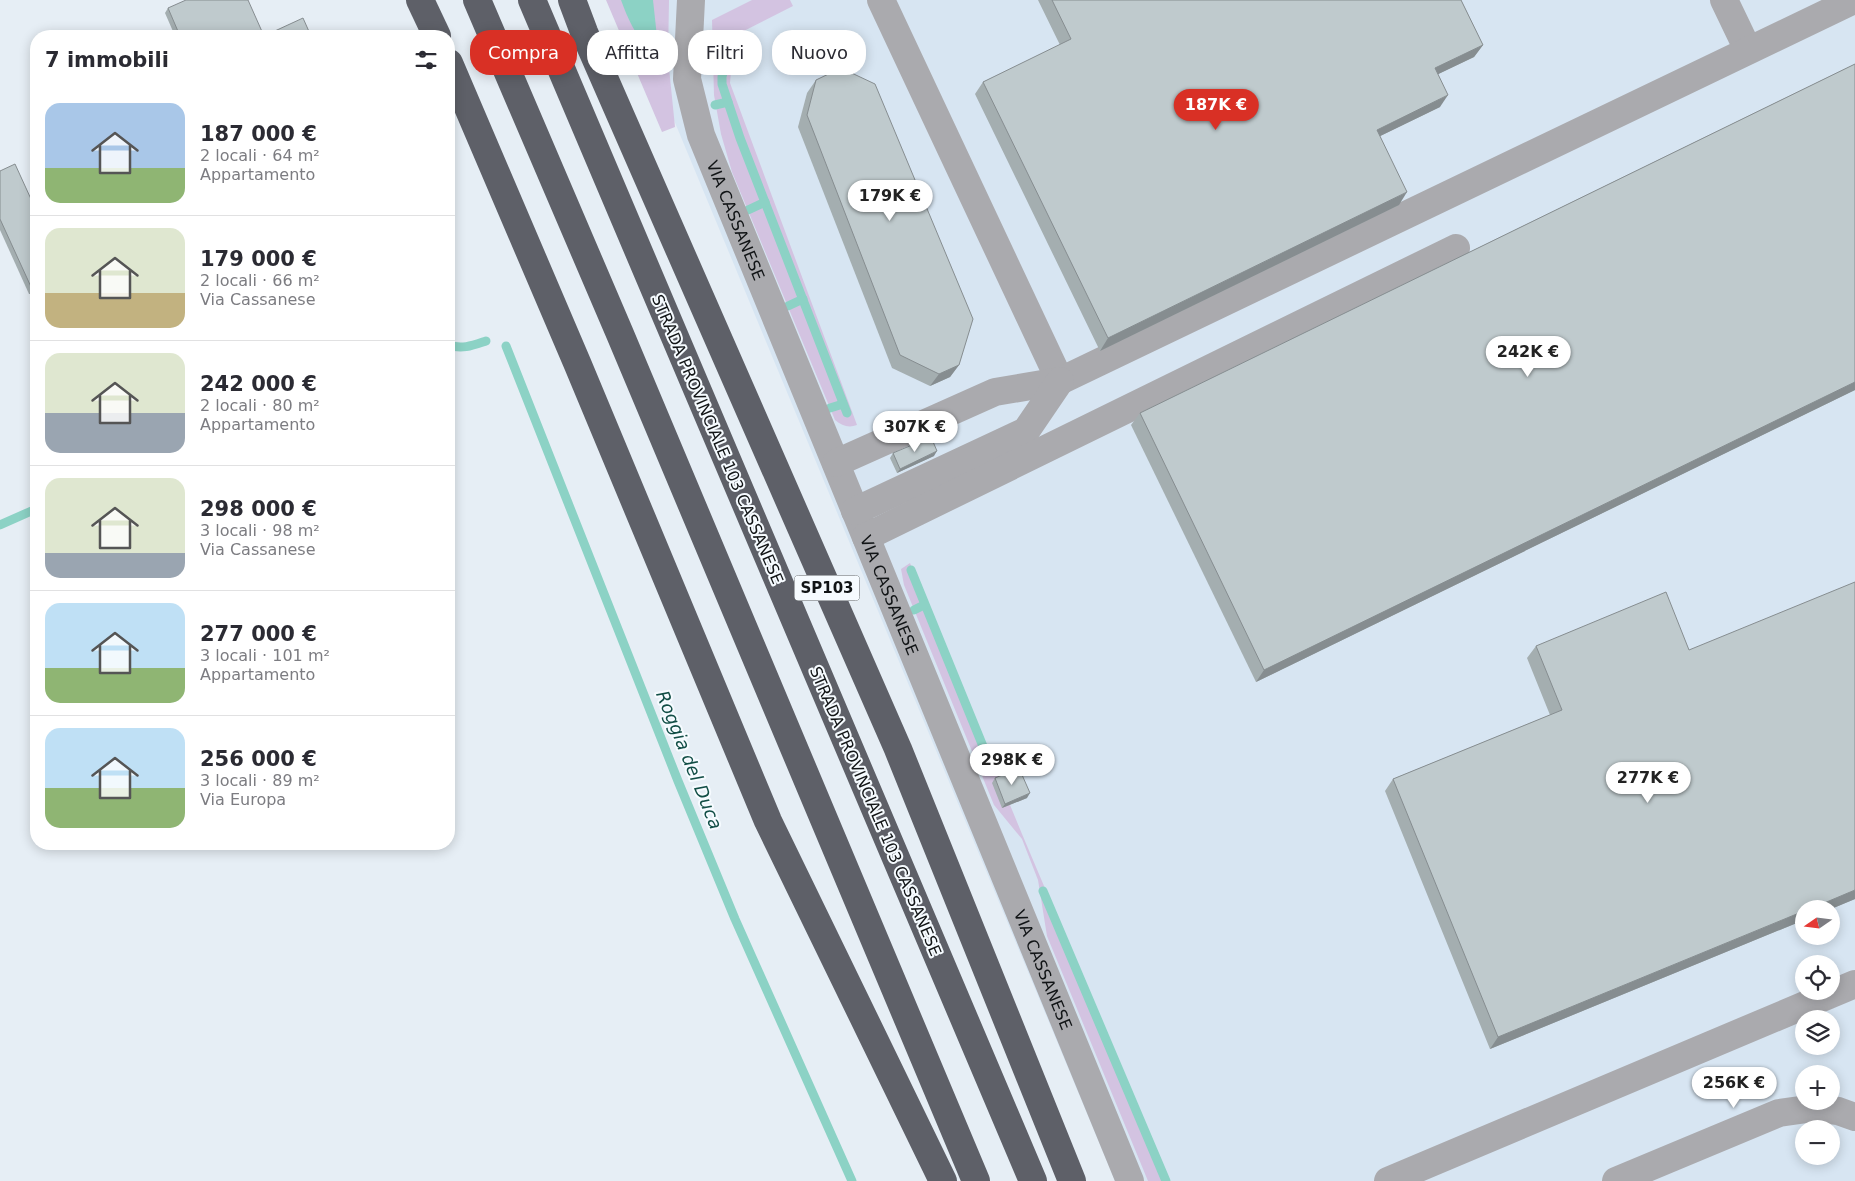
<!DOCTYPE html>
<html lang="it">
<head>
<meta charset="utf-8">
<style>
  :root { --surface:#fff; --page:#f2f2f3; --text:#2b2b33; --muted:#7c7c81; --line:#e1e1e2; --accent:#d93025 }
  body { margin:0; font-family:"DejaVu Sans",sans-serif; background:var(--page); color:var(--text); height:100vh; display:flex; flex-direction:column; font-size:19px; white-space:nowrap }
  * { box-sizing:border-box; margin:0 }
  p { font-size:16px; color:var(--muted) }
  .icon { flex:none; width:28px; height:28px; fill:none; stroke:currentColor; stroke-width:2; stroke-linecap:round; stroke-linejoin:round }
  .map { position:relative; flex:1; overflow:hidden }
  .sheet { position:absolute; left:30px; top:30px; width:425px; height:820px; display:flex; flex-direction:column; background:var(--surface); border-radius:20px; box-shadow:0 2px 12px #0003 }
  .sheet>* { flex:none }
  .guide { position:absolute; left:470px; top:30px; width:475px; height:45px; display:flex; gap:10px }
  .needle { width:32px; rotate:256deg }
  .buttons { position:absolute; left:1795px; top:900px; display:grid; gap:10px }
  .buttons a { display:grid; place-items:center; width:45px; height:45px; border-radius:50%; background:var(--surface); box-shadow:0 2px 12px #0003; font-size:25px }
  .price { position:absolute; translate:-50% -42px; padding:0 11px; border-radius:18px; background:#fff; color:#222; font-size:16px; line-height:32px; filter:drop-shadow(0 1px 2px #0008) }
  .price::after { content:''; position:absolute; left:50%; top:30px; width:15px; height:11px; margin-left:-8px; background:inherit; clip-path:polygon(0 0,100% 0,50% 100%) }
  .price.current { background:var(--accent); color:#fff }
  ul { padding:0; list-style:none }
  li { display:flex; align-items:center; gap:15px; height:125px; padding:0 15px }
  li+li { border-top:1px solid var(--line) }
  li span { display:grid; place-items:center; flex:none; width:140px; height:100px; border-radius:15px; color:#555 }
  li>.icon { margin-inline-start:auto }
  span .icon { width:60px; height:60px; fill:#fffc; stroke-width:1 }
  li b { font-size:21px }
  h2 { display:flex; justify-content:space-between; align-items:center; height:60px; padding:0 15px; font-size:21px }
  .chip { padding:0 18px; border-radius:20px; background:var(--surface); box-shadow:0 2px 12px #0003; font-size:18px; line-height:45px }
  .chip.current { background:var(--accent); color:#fff }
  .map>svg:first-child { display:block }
  .built { fill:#d7e5f2; fill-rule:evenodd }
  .green { fill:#d3c3e1 }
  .water { fill:#8cd2c5 }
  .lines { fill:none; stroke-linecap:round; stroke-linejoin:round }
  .stream { stroke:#8cd2c5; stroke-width:9 }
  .minor { stroke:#aaaaae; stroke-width:28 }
  .highway { stroke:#5e6068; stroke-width:28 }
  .wall { fill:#a4aeb0 }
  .shaded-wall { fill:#868d90 }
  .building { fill:#bfcacd; stroke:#868d90 }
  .labels { text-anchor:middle; stroke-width:4; stroke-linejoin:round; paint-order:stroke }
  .shield { fill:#f6fbff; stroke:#56595c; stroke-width:1 }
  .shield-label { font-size:15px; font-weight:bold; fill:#111416 }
  .street-label { font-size:16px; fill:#111416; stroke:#f6fbff }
  .water-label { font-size:18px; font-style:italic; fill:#124e46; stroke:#f6fbff }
</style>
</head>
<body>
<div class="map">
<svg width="1855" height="1181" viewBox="0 0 1855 1181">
  <rect width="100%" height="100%" fill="#e6eef5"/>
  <path class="built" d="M624,0H1855V1181H1115ZM1804,909H1831V936H1804ZM1804,964H1831V991H1804ZM1804,1019H1831V1046H1804ZM1804,1074H1831V1101H1804ZM1804,1129H1831V1156H1804Z"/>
  <g class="green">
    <path d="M606,0H669L668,58L675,127L662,132Z"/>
    <path d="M752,0H790L793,6L734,36L730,83L857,425C849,428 842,426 835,420L732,172L721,134L714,95L712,20Z"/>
    <path d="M910,563L1022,834L1169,1181H1148L1047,936L1038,880L1022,839L994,805L904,585L901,569Z"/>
  </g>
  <path class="water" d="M621,0H653L657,37L654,43L650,45C637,43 625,11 621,0Z"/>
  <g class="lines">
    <g class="stream">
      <path d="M729,43L722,77V84L740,138L847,413"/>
      <path d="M715,105L728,102"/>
      <path d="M748,210L765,202"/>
      <path d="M788,306L803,299"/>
      <path d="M449,345C462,350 474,345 486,341"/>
      <path d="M506,346L678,781L735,919L852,1181"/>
      <path d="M830,408L843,404"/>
      <path d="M0,525L36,509"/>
      <path d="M911,570L989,761"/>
      <path d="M914,610L924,605"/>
      <path d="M976,762L987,757"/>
      <path d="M1043,891L1166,1181"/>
    </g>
    <g class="minor">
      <path id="s1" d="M691,0L687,79L701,135L1130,1181"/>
      <path d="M881,0L1060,381"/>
      <path d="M1724,0L1748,50"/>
      <path d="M836,463L995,392L1060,381L1854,0"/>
      <path d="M855,511L1026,431L1060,381"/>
      <path d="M866,537L1456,248"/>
      <path d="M1388,1181L1855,984"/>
      <path d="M1616,1181L1779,1113L1814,1108L1838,1111L1855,1117"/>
    </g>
    <g class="highway">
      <path d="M420,0L437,36"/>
      <path d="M477,0L620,334L976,1181"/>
      <path d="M532,0L1033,1181"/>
      <path d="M572,0L584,32L898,749L1072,1181"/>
      <path d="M449,63L578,365L768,821L943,1181"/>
    </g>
  </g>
  <g class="wall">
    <path d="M1038,0H1461L1483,45L1474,57L1438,74L1440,107L1380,136L1399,205L1100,351L975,94L983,82L1060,45Z"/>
    <path d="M168,8L264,36H311H175L165,13Z"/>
    <path d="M1855,64V390L1256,682L1131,425L1140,413Z"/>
    <path d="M816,80L959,365L950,377L930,386L892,368L798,127L807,93Z"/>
    <path d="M0,171L36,210V291L29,294L0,230Z"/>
    <path d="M893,453L934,456L897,473L890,458Z"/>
    <path d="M1536,646L1689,650L1855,899L1831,909H1804V920L1490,1049L1385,791L1393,779L1550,715L1527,658Z"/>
    <path d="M995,778L1027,798L1002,808L992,783Z"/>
  </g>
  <g class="shaded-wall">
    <path d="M1483,45L1474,57L1426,80L1435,68Z"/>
    <path d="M1448,95L1440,107L1368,142L1377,130Z"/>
    <path d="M1407,192L1399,205L1100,351L1108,338Z"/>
    <path d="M36,288V291L29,294L32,289Z"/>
    <path d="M959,365L950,377L930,386L939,374Z"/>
    <path d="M1855,382V390L1256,682L1264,670Z"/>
    <path d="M937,451L934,456L897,473L900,469Z"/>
    <path d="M1030,793L1027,798L1002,808L1005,804Z"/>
    <path d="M1855,890V899L1831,909H1810Z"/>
    <path d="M1804,911V920L1490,1049L1498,1037Z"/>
  </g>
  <g class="building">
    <path d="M186,0H248L264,36L303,18L311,36H180L168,8Z"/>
    <path d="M1052,0H1461L1483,45L1435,68L1448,95L1377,130L1407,192L1108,338L983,82L1071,39Z"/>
    <path d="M1855,64V382L1264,670L1140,413Z"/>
    <path d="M841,68L875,84L973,319L959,365L939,374L900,355L807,115L816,80Z"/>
    <path d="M15,164L36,210V288L32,289L0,219V171Z"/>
    <path d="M449,278L452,285L449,286Z"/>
    <path d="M931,437L937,451L900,469L893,453Z"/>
    <path d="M1855,582V890L1810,909H1804V911L1498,1037L1393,779L1562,710L1536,646L1666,592L1689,650Z"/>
    <path d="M1019,768L1030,793L1005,804L995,778Z"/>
  </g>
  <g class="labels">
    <rect class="shield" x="794.5" y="575.5" width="65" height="25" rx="4"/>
    <g class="shield-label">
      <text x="827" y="593">SP103</text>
    </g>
    <g class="street-label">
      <text dy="6" stroke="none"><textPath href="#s1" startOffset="229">VIA CASSANESE</textPath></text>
      <text transform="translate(718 439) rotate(67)" y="6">STRADA PROVINCIALE 103 CASSANESE</text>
      <text dy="6" stroke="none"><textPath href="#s1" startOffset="634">VIA CASSANESE</textPath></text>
      <text transform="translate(876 811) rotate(67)" y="6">STRADA PROVINCIALE 103 CASSANESE</text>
      <text dy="6" stroke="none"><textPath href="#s1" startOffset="1039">VIA CASSANESE</textPath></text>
    </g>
    <g class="water-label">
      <text transform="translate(689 760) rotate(68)" y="6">Roggia del Duca</text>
    </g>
  </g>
</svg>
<div class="buttons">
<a><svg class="needle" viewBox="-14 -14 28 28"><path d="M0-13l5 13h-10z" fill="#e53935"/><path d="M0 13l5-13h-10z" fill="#7c7c81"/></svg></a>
<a><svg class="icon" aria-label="locate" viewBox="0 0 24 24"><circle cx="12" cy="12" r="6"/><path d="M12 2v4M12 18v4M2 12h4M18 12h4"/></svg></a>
<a><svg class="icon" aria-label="layers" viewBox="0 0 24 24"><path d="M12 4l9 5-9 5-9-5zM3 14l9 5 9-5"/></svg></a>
<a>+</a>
<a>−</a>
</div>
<b class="price current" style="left:1216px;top:131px">187K €</b>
<b class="price" style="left:890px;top:222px">179K €</b>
<b class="price" style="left:1528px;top:378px">242K €</b>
<b class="price" style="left:915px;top:453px">307K €</b>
<b class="price" style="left:1012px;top:786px">298K €</b>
<b class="price" style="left:1648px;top:804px">277K €</b>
<b class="price" style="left:1734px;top:1109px">256K €</b>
<div class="guide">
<a class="chip current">Compra</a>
<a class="chip">Affitta</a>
<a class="chip">Filtri</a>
<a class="chip">Nuovo</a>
</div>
<section class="sheet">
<h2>7 immobili<svg class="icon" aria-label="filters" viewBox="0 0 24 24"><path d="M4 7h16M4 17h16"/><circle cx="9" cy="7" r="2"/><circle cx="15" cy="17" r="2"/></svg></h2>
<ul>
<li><span style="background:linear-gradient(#a9c7e8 65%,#8fb573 0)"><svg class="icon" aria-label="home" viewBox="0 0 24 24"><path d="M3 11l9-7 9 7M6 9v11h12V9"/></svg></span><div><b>187 000 €</b><p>2 locali · 64 m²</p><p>Appartamento</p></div></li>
<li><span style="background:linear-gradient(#dfe7d0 65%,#c2b280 0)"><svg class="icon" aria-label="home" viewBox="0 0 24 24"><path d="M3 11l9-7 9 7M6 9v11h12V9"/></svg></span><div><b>179 000 €</b><p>2 locali · 66 m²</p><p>Via Cassanese</p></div></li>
<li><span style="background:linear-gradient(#dfe7d0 60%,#9aa5b1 0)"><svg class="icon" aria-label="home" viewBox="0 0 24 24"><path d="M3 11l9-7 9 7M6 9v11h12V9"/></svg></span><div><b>242 000 €</b><p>2 locali · 80 m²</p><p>Appartamento</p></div></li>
<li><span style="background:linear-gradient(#dfe7d0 75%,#9aa5b1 0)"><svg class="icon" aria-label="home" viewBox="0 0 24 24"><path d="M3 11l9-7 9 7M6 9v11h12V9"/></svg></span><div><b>298 000 €</b><p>3 locali · 98 m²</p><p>Via Cassanese</p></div></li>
<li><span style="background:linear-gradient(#bfe0f5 65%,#8fb573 0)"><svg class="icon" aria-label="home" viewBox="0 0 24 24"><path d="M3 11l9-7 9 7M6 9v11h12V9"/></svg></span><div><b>277 000 €</b><p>3 locali · 101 m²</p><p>Appartamento</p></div></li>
<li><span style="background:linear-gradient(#bfe0f5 60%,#8fb573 0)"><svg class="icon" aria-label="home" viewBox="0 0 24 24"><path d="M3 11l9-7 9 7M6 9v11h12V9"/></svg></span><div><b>256 000 €</b><p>3 locali · 89 m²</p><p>Via Europa</p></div></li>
</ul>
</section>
</div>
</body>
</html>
